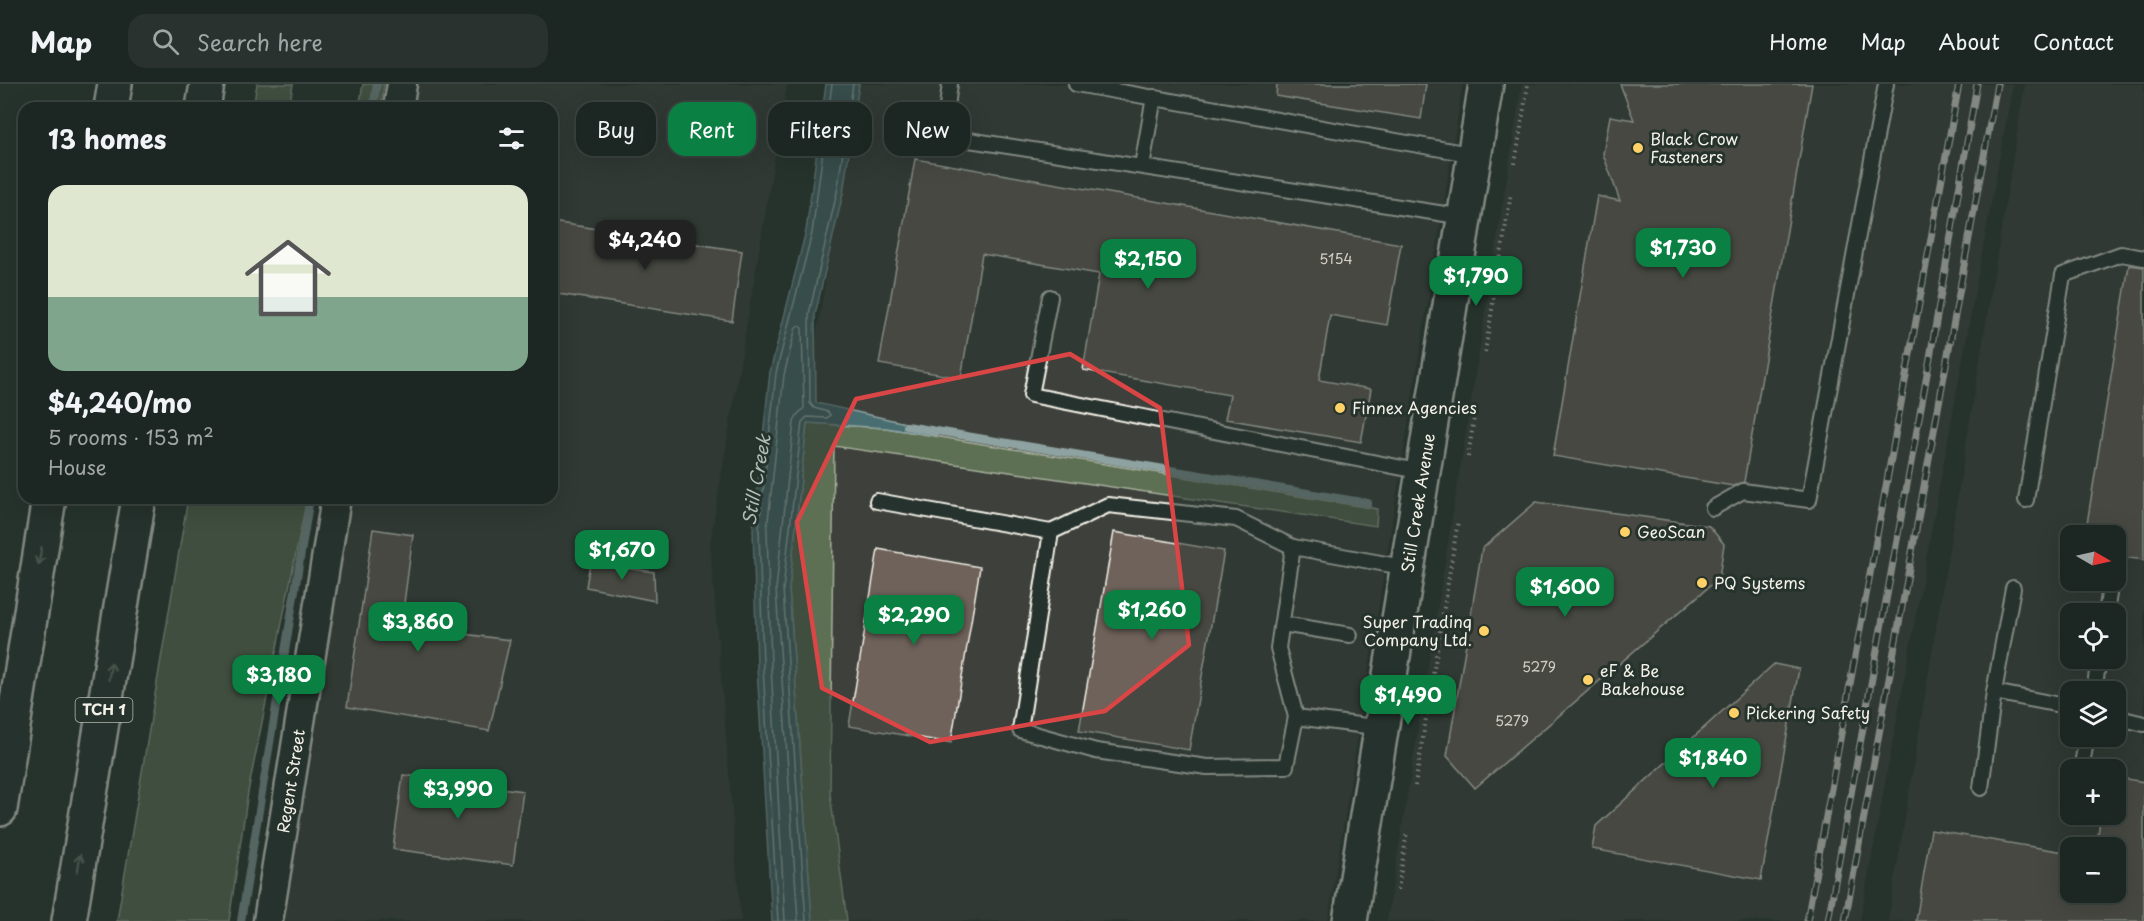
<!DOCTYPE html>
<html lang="en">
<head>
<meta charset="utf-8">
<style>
  :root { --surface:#1c2622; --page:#29322f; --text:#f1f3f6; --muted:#a0a5a5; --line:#3a4340; --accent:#0b8043 }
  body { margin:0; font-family:"Playpen Sans",sans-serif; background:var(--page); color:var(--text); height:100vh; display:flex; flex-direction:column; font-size:22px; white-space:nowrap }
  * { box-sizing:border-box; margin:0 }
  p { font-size:20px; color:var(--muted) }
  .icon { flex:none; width:33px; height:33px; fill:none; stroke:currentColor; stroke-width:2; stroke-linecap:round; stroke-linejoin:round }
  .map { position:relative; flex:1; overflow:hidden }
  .drawer { position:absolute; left:18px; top:18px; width:540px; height:402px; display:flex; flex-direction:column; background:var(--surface); border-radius:18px; box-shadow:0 6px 24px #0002,0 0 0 2px var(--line) }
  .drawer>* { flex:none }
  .banner { position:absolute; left:576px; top:18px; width:570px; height:54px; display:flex; gap:12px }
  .needle { width:39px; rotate:99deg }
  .fabs { position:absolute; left:2060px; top:441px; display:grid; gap:12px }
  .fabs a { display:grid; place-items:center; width:66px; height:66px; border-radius:12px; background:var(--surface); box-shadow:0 6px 24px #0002,0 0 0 2px var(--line); font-size:30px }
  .price { position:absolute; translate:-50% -51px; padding:0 14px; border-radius:12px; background:var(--accent); color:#fff; font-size:20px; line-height:39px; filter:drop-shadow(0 2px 3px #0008) }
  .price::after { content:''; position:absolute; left:50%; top:36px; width:18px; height:14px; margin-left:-9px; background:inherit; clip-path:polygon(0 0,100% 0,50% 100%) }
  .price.selected { background:#222; color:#fff }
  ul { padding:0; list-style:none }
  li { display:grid; align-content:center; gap:12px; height:318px; padding:0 30px }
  li span { display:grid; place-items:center; height:186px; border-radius:18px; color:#555 }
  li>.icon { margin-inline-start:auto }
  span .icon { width:108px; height:108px; fill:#fffc; stroke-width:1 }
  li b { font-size:26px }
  h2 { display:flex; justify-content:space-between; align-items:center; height:72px; padding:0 30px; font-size:26px }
  .pill { padding:0 21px; border-radius:18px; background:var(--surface); box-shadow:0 6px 24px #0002,0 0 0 2px var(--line); font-size:21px; line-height:54px }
  .pill.selected { background:var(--accent); color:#fff }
  header { display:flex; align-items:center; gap:36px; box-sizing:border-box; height:84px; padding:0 30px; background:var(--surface); border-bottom:2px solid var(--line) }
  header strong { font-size:28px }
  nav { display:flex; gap:33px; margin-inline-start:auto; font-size:21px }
  .search { width:420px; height:54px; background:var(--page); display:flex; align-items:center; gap:15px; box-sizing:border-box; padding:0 21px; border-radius:18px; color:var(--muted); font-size:22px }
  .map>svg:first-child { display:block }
  .built { fill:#3c413a; fill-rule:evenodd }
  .green { fill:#5d7053; stroke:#a8b09e; stroke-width:1.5 }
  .water { fill:#4a6e71; stroke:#8ea2a1; stroke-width:1.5 }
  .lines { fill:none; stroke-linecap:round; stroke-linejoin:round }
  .shore { stroke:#b0bdb8; stroke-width:1.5 }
  .stream { stroke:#8ea2a1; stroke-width:8 }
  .building { fill:#6e625a; stroke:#f4f1e8; stroke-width:1.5 }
  .lane-casing { stroke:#f4f1e8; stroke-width:18 }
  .street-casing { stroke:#f4f1e8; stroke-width:33 }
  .secondary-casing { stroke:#f4f1e8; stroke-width:38 }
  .highway-casing { stroke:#f4f1e8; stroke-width:38 }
  .path { stroke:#f4f1e8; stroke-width:4; stroke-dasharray:1.5 4.5; stroke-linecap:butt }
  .lane { stroke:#26332d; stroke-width:14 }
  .street { stroke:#26332d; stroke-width:28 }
  .secondary { stroke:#26332d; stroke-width:33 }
  .highway { stroke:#26332d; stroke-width:33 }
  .rail-casing { stroke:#f4f1e8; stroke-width:7 }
  .rail { stroke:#26332d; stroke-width:4.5; stroke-dasharray:14; stroke-linecap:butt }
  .oneway { stroke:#6e766e }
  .marked { fill:none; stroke:#da4645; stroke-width:4.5; stroke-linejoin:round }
  .poi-dot { fill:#ffd166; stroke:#26332d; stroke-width:2 }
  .labels { text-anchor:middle; stroke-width:6; stroke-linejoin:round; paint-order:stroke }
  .number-label { font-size:14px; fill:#d2cdc4 }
  .shield { fill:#26332d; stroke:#b6b8b0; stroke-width:1.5 }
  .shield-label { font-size:15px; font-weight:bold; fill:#f4f1e8 }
  .poi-label { font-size:16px; fill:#f4f1e8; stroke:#26332d; text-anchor:start }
  .street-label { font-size:16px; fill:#f4f1e8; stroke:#26332d }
  .water-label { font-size:18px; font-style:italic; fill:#b0bdb8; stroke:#26332d }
</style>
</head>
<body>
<header>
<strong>Map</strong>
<div class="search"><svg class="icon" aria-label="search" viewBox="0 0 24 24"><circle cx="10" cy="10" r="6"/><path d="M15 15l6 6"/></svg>Search here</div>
<nav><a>Home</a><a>Map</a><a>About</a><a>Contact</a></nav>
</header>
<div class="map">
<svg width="2144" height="837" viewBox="0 0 2144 837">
  <rect width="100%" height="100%" fill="#26332d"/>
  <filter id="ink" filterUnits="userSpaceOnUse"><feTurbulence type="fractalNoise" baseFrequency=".0167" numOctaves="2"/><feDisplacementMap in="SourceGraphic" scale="12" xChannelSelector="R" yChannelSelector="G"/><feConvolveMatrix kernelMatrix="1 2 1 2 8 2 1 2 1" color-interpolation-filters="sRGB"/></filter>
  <g filter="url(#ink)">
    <g class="built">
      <path d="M418,0H787L710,459L741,837H283L351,414H552V24H415Z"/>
      <path d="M857,0H1463L1328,837H825L790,416Z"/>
      <path d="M1522,0H2013L1860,837H1387Z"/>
      <path d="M2025,0H2144V837H1888ZM2070,452H2115V496H2070ZM2070,530H2115V574H2070ZM2070,608H2115V652H2070ZM2070,686H2115V730H2070ZM2070,764H2115V808H2070Z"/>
    </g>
    <g class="green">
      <path d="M257,0H293L289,24H253Z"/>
      <path d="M363,0H384L380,24H359Z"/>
      <path d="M807,339L886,344L1377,425L1376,442L834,362L830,709L847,837H812L789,505Z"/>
      <path d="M188,414H307L248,708L229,837H117Z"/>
    </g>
    <path class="water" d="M826,0H859L843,109L815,231L816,319L910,340L938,352L886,344L807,339L789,505L812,837H772L757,583L753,445L770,288L806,147Z"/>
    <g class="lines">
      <g class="shore">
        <path d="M778,837L763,583L759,445L776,289L812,149L832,0"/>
        <path d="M785,837L771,582L767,446L784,291L796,243L799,241L802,244L804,324L797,331L794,338L776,505L798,837"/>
        <path d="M806,837L783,505L802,338L807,333L827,334L830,331L828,328L814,324L810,319L809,230L837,108L853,0"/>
      </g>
      <g class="stream">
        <path d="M373,24L377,0"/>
        <path d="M907,342L1368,419"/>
        <path d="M241,837L310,414"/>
      </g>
    </g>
    <g class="building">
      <path d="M1277,0H1426L1421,35L1276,12Z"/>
      <path d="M1620,0H1812L1744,398L1733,402L1553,372L1597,112L1620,117L1603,70L1610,32L1634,36Z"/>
      <path d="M915,75L1401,160L1387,241L1330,231L1319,296L1371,305L1361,358L1225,335L1230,311L1083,286L1099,190L982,170L961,294L879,280Z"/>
      <path d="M552,138L742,167L732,237L552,209Z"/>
      <path d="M2129,181L2144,183V476L2115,472V452H2085Z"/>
      <path d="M1536,418L1709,442L1724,460L1719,494L1475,704L1447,672L1482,465Z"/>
      <path d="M373,445L413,451L401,542L510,556L489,647L347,623Z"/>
      <path d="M1114,448L1224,467L1189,666L1079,647Z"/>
      <path d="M878,465L980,483L951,659L849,642Z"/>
      <path d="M590,479L654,488L655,517L586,503Z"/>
      <path d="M1774,580L1799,585L1761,796L1592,765L1596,742Z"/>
      <path d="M403,691L523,707L513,781L393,765Z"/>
      <path d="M2115,693L2144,698V837H1916L1931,746L2070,769V808H2115V764H2096L2101,730H2115Z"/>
    </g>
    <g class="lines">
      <g class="lane-casing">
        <g id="lane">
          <path d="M950,0L943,52L1464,133"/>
          <path d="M1076,0L1475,71"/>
          <path d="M1142,82L1154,13"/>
          <path d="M1050,213L1031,311L1423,388"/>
          <path d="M2026,416L2063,191L2121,170L2144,174"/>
          <path d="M877,417L1051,448"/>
          <path d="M1713,424L1743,407L1809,416L1886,0"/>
          <path d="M1293,463L1236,435L1108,421L1051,448L1020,646L1096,667L1207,683L1286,682L1296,633L1382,644"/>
          <path d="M2013,504L1994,608L2070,623"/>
          <path d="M2106,530L2111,496"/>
          <path d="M1282,540L1350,551"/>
          <path d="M2094,608L2099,574"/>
          <path d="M1296,633L1278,564L1293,463L1408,484"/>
          <path d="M2115,633L2144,640"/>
          <path d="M2081,686L2087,652"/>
          <path d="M1981,704L1994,608"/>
        </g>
      </g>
      <g class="street-casing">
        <g id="street">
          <path d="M398,24L402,0"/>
          <path d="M268,837L336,414"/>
        </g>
      </g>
      <g class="secondary-casing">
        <path id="secondary" d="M1350,837L1486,0"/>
      </g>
      <g class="highway-casing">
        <g id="highway">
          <path d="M111,24L115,0"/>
          <path d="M203,24L207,0"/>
          <path d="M0,725L49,414"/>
          <path d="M69,837L139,414"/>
        </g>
      </g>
      <g class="path">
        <path d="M1515,80L1528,0"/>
        <path d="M1485,268L1511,110"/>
        <path d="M1468,373L1476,321"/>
        <path d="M1415,702L1458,437"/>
        <path d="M1398,806L1407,748"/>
      </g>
      <use href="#lane" class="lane"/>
      <use href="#street" class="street"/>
      <use href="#secondary" class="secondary"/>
      <use href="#highway" class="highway"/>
      <g class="rail-casing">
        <g id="rail">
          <path d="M1807,837L1959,0"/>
          <path d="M1828,837L1928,285L1977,0"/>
          <path d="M1845,837L1997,0"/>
        </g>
      </g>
      <use href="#rail" class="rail"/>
    </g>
    <defs><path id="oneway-shaft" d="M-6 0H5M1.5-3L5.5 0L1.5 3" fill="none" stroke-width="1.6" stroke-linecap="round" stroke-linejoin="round" transform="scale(1.5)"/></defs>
    <g class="oneway">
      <use href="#oneway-shaft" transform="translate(40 472) rotate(99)"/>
      <use href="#oneway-shaft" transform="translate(110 587) rotate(-81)"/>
      <use href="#oneway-shaft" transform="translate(79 779) rotate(-81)"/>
    </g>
  </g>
  <path d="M0 0H2144V837H0ZM1070,270L1160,324L1189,561L1105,627L930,658L822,604L797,438L856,315Z" fill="#26332d" fill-opacity=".55" fill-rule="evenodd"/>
  <path class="marked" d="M1070,270L1160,324L1189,561L1105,627L930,658L822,604L797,438L856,315Z"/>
  <g class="poi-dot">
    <circle cx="1638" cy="64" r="6"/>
    <circle cx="1340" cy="324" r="6"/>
    <circle cx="1625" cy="448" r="6"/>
    <circle cx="1702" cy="499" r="6"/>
    <circle cx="1484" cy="547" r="6"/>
    <circle cx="1588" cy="596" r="6"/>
    <circle cx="1734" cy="629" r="6"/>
  </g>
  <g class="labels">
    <g class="number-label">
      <text x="1336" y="180">5154</text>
      <text x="1539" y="588">5279</text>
      <text x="1512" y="642">5279</text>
    </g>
    <rect class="shield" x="75.5" y="614" width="57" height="24" rx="4.5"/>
    <g class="shield-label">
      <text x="104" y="631">TCH 1</text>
    </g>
    <g class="poi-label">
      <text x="1650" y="61">Black Crow<tspan x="1650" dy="18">Fasteners</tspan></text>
      <text x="1352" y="330">Finnex Agencies</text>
      <text x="1637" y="454">GeoScan</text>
      <text x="1714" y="505">PQ Systems</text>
      <text x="1472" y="544" text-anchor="end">Super Trading<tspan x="1472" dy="18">Company Ltd.</tspan></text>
      <text x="1600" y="593">eF &amp; Be<tspan x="1600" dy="18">Bakehouse</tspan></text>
      <text x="1746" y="635">Pickering Safety</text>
    </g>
    <g class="street-label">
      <text transform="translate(1418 419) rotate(-81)" y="6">Still Creek Avenue</text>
      <text transform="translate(291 697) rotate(-81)" y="6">Regent Street</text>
    </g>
    <g class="water-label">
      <text transform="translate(757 396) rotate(-80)" y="6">Still Creek</text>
    </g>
  </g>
</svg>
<div class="fabs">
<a><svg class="needle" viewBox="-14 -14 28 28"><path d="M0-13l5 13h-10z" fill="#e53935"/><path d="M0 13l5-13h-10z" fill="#a0a5a5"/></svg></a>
<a><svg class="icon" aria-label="locate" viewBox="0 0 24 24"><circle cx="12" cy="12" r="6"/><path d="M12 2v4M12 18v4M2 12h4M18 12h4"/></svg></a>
<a><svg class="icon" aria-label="layers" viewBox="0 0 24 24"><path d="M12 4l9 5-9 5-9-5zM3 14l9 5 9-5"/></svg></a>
<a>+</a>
<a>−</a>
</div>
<b class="price selected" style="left:645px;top:187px">$4,240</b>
<b class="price" style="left:1683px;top:195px">$1,730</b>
<b class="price" style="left:1148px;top:206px">$2,150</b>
<b class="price" style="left:1476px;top:223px">$1,790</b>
<b class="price" style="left:622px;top:497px">$1,670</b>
<b class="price" style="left:1565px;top:534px">$1,600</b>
<b class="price" style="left:1152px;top:557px">$1,260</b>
<b class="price" style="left:914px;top:562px">$2,290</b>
<b class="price" style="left:418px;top:569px">$3,860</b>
<b class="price" style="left:279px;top:622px">$3,180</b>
<b class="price" style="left:1408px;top:642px">$1,490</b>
<b class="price" style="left:1713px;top:705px">$1,840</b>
<b class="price" style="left:458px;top:736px">$3,990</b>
<div class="banner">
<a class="pill">Buy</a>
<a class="pill selected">Rent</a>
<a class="pill">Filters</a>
<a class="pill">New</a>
</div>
<section class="drawer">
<h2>13 homes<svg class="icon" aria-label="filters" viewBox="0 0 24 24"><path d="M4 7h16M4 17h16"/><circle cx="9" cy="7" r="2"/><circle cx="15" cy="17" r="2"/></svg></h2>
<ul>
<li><span style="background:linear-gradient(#dfe7d0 60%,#7fa58c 0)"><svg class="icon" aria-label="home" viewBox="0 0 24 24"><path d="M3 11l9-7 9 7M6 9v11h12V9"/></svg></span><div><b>$4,240/mo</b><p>5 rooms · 153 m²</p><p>House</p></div></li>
</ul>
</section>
</div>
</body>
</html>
